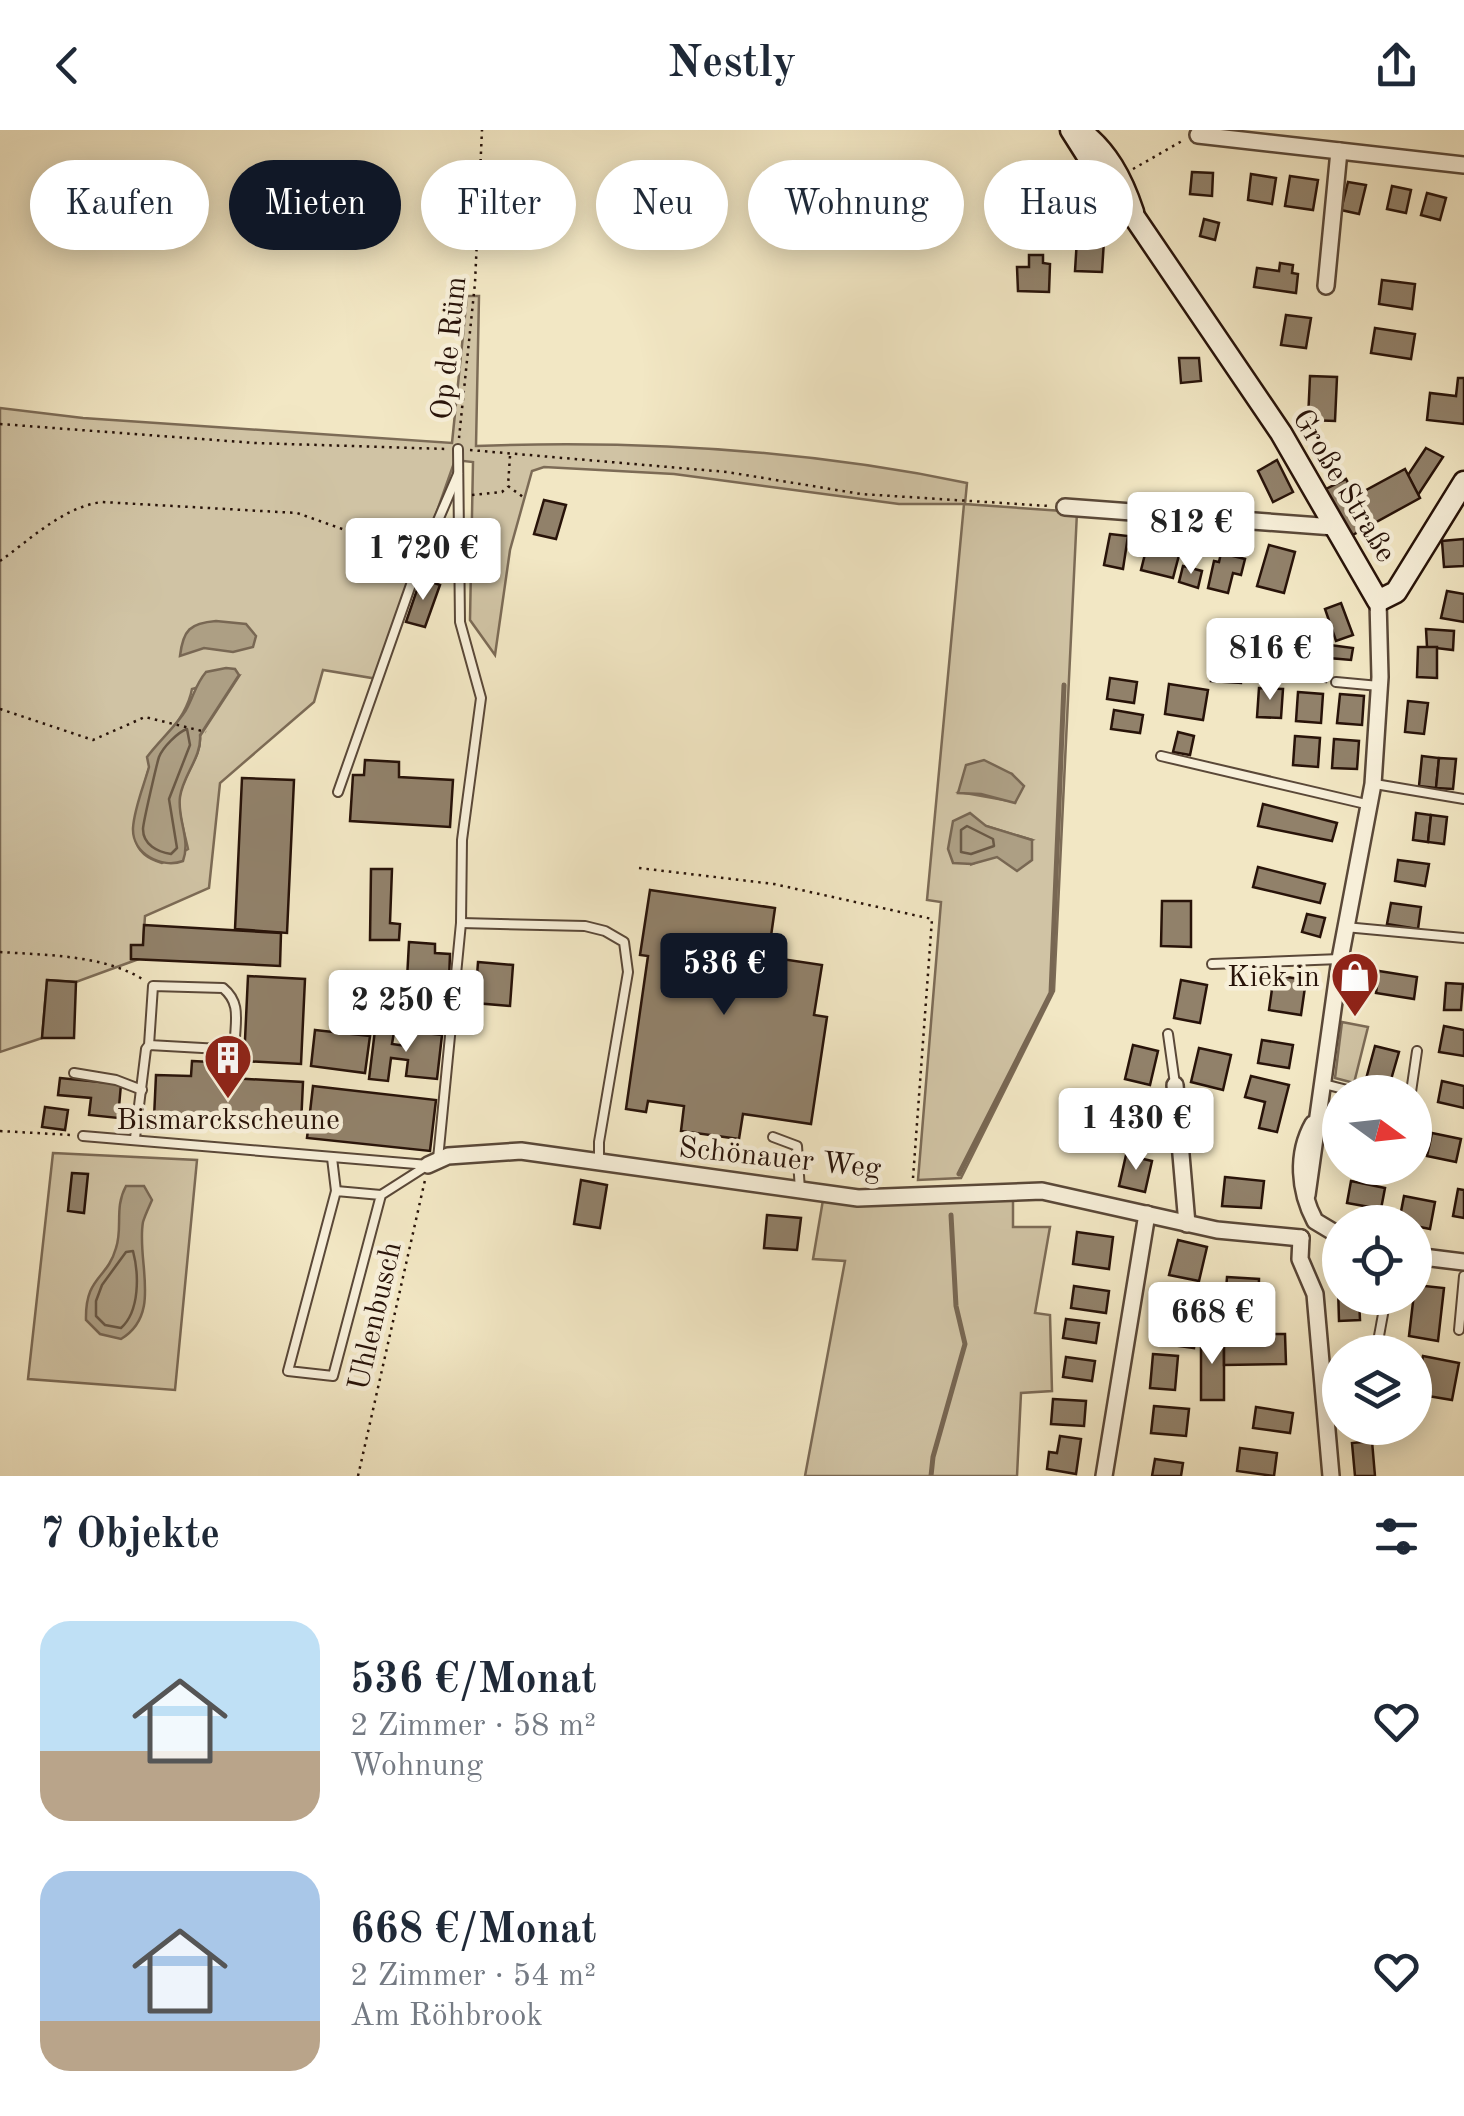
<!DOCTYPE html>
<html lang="de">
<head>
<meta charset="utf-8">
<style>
  :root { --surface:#fff; --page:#f2f2f3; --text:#1f2937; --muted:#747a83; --accent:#111827 }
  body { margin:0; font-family:"Old Standard TT",serif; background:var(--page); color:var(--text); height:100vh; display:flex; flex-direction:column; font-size:38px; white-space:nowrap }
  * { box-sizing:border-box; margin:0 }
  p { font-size:32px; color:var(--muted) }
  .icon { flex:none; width:55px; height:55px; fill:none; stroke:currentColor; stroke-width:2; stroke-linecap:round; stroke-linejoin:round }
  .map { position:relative; height:1346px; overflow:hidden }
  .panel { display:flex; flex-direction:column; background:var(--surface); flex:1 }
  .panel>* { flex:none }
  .hud { position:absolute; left:30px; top:30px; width:1405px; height:90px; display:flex; gap:20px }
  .needle { width:65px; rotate:105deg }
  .fabs { position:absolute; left:1322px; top:945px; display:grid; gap:20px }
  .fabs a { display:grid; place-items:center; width:110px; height:110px; border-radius:50%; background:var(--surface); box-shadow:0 5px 25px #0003; font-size:50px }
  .price { position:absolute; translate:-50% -85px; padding:0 22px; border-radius:10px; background:#fff; color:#222; font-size:32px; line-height:65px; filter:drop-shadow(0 2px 5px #0008) }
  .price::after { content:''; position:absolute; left:50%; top:60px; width:30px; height:22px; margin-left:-15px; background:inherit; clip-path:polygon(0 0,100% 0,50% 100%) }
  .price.current { background:var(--accent); color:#fff }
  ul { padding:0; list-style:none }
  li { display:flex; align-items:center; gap:30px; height:250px; padding:0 40px }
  li span { display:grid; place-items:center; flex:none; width:280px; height:200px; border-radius:30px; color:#555 }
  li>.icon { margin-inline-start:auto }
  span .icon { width:120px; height:120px; fill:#fffc; stroke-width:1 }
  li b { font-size:42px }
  h2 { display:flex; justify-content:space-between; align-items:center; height:120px; padding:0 40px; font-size:42px }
  .tag { padding:0 35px; border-radius:45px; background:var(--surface); box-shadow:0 5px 25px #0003; font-size:35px; line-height:90px }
  .tag.current { background:var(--accent); color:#fff }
  header { display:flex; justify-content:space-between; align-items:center; height:130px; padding:0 40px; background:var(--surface); font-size:45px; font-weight:700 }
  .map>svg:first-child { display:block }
  .green { fill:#d0c3a4; stroke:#7c6b56; stroke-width:2.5; fill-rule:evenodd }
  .water { fill:#ad9f84; stroke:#786753; stroke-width:2.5 }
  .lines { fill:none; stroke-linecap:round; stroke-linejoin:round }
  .shore { stroke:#6a5946; stroke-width:2.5 }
  .stream { stroke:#786753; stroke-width:5 }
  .building { fill:#91816a; stroke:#281309; stroke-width:2.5 }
  .lane-casing { stroke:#5a4838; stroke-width:12 }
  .street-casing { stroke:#5a4838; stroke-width:20 }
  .secondary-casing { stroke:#281309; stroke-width:25 }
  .path { stroke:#281309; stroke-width:2.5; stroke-dasharray:2.5 5; stroke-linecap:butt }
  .lane { stroke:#f7efd9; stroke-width:8 }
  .street { stroke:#f7efd9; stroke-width:15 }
  .secondary { stroke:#f7efd9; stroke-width:20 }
  .labels { text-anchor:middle; stroke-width:9; stroke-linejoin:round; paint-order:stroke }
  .street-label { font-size:30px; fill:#281309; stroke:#f7efd9 }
  .poi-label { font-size:30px; fill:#281309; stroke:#f7efd9; text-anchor:end }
</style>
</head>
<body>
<header><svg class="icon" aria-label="back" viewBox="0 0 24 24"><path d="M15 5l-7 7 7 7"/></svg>Nestly<svg class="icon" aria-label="share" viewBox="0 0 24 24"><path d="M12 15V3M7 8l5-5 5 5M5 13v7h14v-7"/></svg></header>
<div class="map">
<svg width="1464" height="1346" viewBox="0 0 1464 1346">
  <rect width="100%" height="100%" fill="#f2e7c4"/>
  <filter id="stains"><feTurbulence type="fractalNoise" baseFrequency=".002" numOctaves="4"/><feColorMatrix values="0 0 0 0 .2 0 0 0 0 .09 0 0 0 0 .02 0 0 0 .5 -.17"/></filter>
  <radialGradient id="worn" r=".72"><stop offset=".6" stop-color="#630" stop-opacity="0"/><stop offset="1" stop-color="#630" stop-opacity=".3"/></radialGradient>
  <g class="green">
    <path d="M467,166H479L476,316C642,310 804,319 967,353L965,374L1077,382L1054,861L961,1048L918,1050L941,772L927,770L964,374H899L674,344L544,337L532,341L510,420L495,525L470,490L473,332L455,330L378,549L323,540L314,572L220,653L209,758L145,786L143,815L131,816V829L136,830L76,852L47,850L42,908L0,922V278L83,288L452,313ZM239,546L200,606C202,628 181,646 179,669C178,684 185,704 188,719L162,733C126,723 134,698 141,670C144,658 146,644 151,633C163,607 187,587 192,559ZM1001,641L1012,644L1015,672L959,662ZM986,696L1032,710L972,734Z"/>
    <path d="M1342,892L1368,897L1354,953L1335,948Z"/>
    <path d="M53,1023L197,1030L175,1260L28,1249Z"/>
    <path d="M1013,1063V1097H1050L1035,1183L1050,1185L1052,1261L1021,1263L1017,1346H805L845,1131L813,1129L824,1064Z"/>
  </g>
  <g class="water">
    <path d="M216,491L246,494L256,506L253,517L233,522L204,518L180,526C183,500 190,493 216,491Z"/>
    <path d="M226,538L235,539L239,545L200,605C202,627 183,645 180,667C177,689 191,709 183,731C162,739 132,724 133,698C134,679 144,655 149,637L147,627C159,611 176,596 186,580C194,566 195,555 206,542Z"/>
    <path d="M984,630L1012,644L1024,656L1015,673L981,664L958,663L966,635Z"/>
    <path d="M970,683L986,696L1032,710V730L1017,741L997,727L972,734L953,733L948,719L953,691Z"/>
    <path d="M126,1056H144L152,1070C149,1077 145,1085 143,1092C136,1131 163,1184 121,1209L100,1204L86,1190C85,1146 107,1150 116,1118C123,1097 114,1078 126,1056Z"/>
  </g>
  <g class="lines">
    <g class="shore">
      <path d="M187,599L190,615L169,669L177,718L171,724C158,722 143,715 143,699C143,693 157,633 159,627C163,617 178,602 187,599Z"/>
      <path d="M967,696L993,709L994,716L971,724L961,722V700Z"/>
      <path d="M133,1121C139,1144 140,1181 121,1198L105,1195L96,1186V1171L102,1155L126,1122Z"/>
    </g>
    <g class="stream">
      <path d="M959,1044L1051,863L1064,555"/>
      <path d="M931,1346L933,1327L965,1214L956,1176L951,1085"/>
    </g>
  </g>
  <g class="building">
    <path d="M1192,42L1213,43L1212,66L1190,64Z"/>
    <path d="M1251,44L1276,48L1272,74L1248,70Z"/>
    <path d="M1290,46L1318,50L1313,80L1285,76Z"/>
    <path d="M1348,52L1366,55L1359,84L1341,80Z"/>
    <path d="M1392,56L1411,60L1406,83L1387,79Z"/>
    <path d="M1427,63L1446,68L1440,90L1421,85Z"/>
    <path d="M1204,89L1219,93L1215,110L1200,106Z"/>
    <path d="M1077,109L1104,110L1102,142L1075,141Z"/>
    <path d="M1029,125H1043V133L1050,134L1049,162L1018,161L1017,137H1029Z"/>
    <path d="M1280,133L1293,135L1292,143L1298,144L1296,163L1254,157L1257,138L1279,141Z"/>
    <path d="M1382,150L1415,154L1412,179L1379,174Z"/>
    <path d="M1286,185L1311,188L1306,218L1281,215Z"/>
    <path d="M1375,198L1415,204L1411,229L1371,223Z"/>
    <path d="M1179,228H1199L1201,251L1181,253Z"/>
    <path d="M1310,246L1337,247L1335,291L1308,290Z"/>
    <path d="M1458,248H1464V294L1427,290L1430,263L1456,266Z"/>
    <path d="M1426,318L1443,327L1418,365L1408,345Z"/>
    <path d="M1277,330L1293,362L1273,372L1258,341Z"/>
    <path d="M1405,339L1420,368L1349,407L1324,360L1346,349L1355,366Z"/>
    <path d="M544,370L566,375L556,409L534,404Z"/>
    <path d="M1110,404L1128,406L1123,439L1104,435Z"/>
    <path d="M1162,405L1183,410L1173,448L1141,440L1146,420L1157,423Z"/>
    <path d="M1464,409V436L1444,437L1442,411Z"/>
    <path d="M1269,415L1295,422L1284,463L1257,456Z"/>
    <path d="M1221,423L1245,429L1241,445L1233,443L1228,463L1208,458L1214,431L1219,432Z"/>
    <path d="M1183,436L1202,441L1198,458L1179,452Z"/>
    <path d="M421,448L440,455L425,497L406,492Z"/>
    <path d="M1447,461L1464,464V492L1441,488Z"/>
    <path d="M1341,473L1353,505L1336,511L1325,479Z"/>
    <path d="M1426,499L1454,501L1453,520L1427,517Z"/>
    <path d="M1215,512L1245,515L1241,553L1211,551Z"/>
    <path d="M1330,515L1353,518L1351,530L1329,528Z"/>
    <path d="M1418,517H1437V548L1417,547Z"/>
    <path d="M1270,522L1329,528L1326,552L1268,546Z"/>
    <path d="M1110,548L1137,552L1134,573L1107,569Z"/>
    <path d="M1169,554L1208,560L1203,590L1165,584Z"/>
    <path d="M1259,558L1283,559L1281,588L1257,587Z"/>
    <path d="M1298,562L1323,564L1321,593L1296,591Z"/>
    <path d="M1340,564L1364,566L1362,595L1337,593Z"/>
    <path d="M1408,571L1428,573L1424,604L1405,602Z"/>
    <path d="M1114,580L1143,585L1140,603L1111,599Z"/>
    <path d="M1178,602L1194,606L1190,625L1173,622Z"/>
    <path d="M1295,606L1320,608L1318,637L1293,635Z"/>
    <path d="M1334,609L1359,611L1357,639L1332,638Z"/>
    <path d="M1422,626L1439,628L1436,658L1419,656Z"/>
    <path d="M1439,628L1456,629L1453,659L1436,658Z"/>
    <path d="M365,630L399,632V647L453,650L450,697L350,691L353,645H364Z"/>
    <path d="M242,648L294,650L287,803L235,799Z"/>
    <path d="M1263,674L1337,693L1332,711L1258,696Z"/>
    <path d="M1416,683L1431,685L1428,712L1413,710Z"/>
    <path d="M1431,685L1447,687L1444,714L1428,712Z"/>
    <path d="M1398,730L1429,734L1425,756L1395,751Z"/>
    <path d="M1258,737L1325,754L1320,773L1253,757Z"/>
    <path d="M371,739H392L390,793L400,794L399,810H370Z"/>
    <path d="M650,760L775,778L768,827L822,835L814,885L827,887L811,994L743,984L739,1009L681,1001L684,976L648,971L646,982L626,979L648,826L640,825Z"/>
    <path d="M1162,771H1191V817L1161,816Z"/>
    <path d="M1391,773L1421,777L1418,799L1387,794Z"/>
    <path d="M1307,784L1325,788L1320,807L1302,802Z"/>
    <path d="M144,795L281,803L280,836L131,829V815H143Z"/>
    <path d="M409,812L435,814V823L450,824L449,850L433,849L431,887L405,886Z"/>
    <path d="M478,832L513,835L510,876L475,873Z"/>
    <path d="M1354,838L1370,840L1366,863L1350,861Z"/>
    <path d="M1379,841L1417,847L1414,869L1376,863Z"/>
    <path d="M1274,845L1306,850L1301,885L1269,880Z"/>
    <path d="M248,846L305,849L301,934L244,931Z"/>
    <path d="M47,850L76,852L74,908H42Z"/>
    <path d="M1181,850L1207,855L1200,893L1174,888Z"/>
    <path d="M1446,853L1463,854L1461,880H1444Z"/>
    <path d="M1444,896L1464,900V926L1439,922Z"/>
    <path d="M315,900L370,906L365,943L311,936Z"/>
    <path d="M375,900L394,902L392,914L407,916L409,901L442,905L437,949L406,946L408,930L391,928L388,951L369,949Z"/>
    <path d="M1262,910L1293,915L1289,938L1258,933Z"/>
    <path d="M1133,915L1158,921L1150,955L1125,949Z"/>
    <path d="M1375,916L1399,922L1390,953L1366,949Z"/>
    <path d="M1199,918L1231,925L1223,960L1191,952Z"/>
    <path d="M192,931L231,933L230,948L303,952L301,995L154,988L156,945L191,946Z"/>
    <path d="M1251,946L1289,955L1277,1002L1259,998L1265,972L1245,967Z"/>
    <path d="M60,948L121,954L118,988L89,985L91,968L58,965Z"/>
    <path d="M1442,951L1464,956V978L1438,972Z"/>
    <path d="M313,956L436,970L430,1021L307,1008Z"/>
    <path d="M1132,975L1153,980L1146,1010L1125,1005Z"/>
    <path d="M45,977L68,980L65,1000L42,997Z"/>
    <path d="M1432,1003L1461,1009L1456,1032L1427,1026Z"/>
    <path d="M1126,1025L1152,1031L1145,1062L1119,1056Z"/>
    <path d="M72,1043L88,1044L84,1083L68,1081Z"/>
    <path d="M1225,1047L1264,1051L1261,1078L1222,1076Z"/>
    <path d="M581,1050L607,1055L600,1098L574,1094Z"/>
    <path d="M1351,1051L1385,1058L1381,1079L1347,1073Z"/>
    <path d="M1458,1059L1464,1060V1088L1453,1086Z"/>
    <path d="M1404,1066L1435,1072L1430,1099L1415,1096V1092H1399Z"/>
    <path d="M767,1085L801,1088L797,1120L764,1118Z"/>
    <path d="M1077,1102L1113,1107L1109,1139L1073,1134Z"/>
    <path d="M1178,1110L1207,1117L1199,1151L1169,1145Z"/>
    <path d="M1227,1147L1259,1149L1258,1176L1225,1173Z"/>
    <path d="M1415,1155L1444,1158L1438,1211L1409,1206Z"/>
    <path d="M1074,1156L1109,1161L1106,1183L1071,1178Z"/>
    <path d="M1338,1157L1340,1168H1359L1360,1190L1339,1191Z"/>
    <path d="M1066,1189L1099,1193L1096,1213L1063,1208Z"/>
    <path d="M1160,1190L1197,1195L1194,1218L1157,1213Z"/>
    <rect x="1201" y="1204" width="23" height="66"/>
    <path d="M1224,1204H1285L1286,1234L1224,1235Z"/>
    <path d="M1153,1224L1178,1226L1175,1260L1150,1258Z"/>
    <path d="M1423,1226L1459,1233L1452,1270L1416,1264Z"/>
    <path d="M1066,1227L1095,1231L1092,1251L1063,1247Z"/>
    <path d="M1053,1269L1086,1271L1084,1296L1051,1294Z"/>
    <path d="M1154,1276L1189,1279L1186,1306L1151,1303Z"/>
    <path d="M1256,1277L1293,1283L1290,1303L1253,1298Z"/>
    <path d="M1060,1306L1081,1309L1076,1344L1047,1339L1049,1322L1057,1323Z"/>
    <path d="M1372,1311L1375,1346H1355L1352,1313Z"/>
    <path d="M1240,1318L1277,1323L1274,1346L1237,1341Z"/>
    <path d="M1155,1329L1183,1333L1181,1346H1152Z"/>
  </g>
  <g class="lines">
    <g class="lane-casing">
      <g id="lane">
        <path d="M1336,552L1379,556"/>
        <path d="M1161,626L1370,675"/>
        <path d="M1375,654L1464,669"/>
        <path d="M338,662L414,446L458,344"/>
        <path d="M461,793L585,796L605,801L624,812L628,842L599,1012V1034"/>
        <path d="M1345,797L1464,808"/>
        <path d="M1212,834L1340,829"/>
        <path d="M1168,904L1175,954"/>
        <path d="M74,943L116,950L142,960"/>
        <path d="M1324,954L1355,962"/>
        <path d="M1411,962L1417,921"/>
        <path d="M83,1006L428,1035"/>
        <path d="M773,1007L797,1016L800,1060"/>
        <path d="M135,1008L146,919L149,915L220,919L235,908C236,888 240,872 223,858L153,856L149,915"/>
        <path d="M332,1028L336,1061"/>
        <path d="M438,1029L461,793L462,710L481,568L460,492L458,319"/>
        <path d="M381,1065L336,1061L288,1241L333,1246L381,1065L428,1035"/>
        <path d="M1459,1200L1464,1146"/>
        <path d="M1376,1222L1386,1168"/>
      </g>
    </g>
    <g class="street-casing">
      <g id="street">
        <path d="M1198,5L1464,35"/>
        <path d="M1326,156L1339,21"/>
        <path d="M1065,377L1334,397"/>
        <path d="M1175,955L1187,1094"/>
        <path d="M1313,994C1296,1024 1299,1061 1315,1091L1340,1106"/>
        <path d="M428,1035L448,1026L521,1021L858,1068L1042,1061L1217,1100L1301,1108"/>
        <path d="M1307,1065L1340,829L1373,654L1380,547L1378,471"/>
        <path d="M1301,1108L1300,1129L1315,1164L1331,1346"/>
        <path d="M1415,1126L1464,1132"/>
        <path d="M1104,1346L1147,1084"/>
      </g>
    </g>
    <g class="secondary-casing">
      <g id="secondary">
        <path d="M1071,0L1109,60L1135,88L1281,303L1378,471L1396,462L1464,352"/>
        <path d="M1079,0C1107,20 1122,49 1133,82"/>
      </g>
    </g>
    <g class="path">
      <path d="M1133,39L1182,11"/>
      <path d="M0,294L255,313L447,319"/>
      <path d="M459,308L475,153L482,0"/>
      <path d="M470,320L727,342L861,364L1049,376"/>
      <path d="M510,326L508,356L523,367"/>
      <path d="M472,365L502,362L507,357"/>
      <path d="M0,431C31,409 63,377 102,372L297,383L362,406L405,439"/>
      <path d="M0,579L93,610L145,587L206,602"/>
      <path d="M639,738L774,754L932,789L913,1048"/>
      <path d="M0,822C45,825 105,825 144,850"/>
      <path d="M0,1001L71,1005"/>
      <path d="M358,1346L425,1050"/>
    </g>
    <use href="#lane" class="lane"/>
    <use href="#street" class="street"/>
    <use href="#secondary" class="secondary"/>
  </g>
  <defs>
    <g id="shop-pin" transform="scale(2.5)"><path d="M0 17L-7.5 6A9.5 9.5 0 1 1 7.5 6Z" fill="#8f2418" stroke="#f7efd9"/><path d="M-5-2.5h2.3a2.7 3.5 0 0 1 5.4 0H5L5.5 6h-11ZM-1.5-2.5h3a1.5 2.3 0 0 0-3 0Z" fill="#fff"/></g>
    <g id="building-pin" transform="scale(2.5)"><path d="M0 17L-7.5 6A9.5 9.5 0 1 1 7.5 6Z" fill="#8f2418" stroke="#f7efd9"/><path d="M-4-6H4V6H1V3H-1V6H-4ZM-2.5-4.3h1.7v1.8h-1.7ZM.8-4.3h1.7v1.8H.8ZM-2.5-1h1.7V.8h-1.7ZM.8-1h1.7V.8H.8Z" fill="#fff"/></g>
  </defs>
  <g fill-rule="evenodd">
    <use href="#shop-pin" x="1355" y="846"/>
    <use href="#building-pin" x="228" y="928"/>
  </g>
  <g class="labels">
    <g class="street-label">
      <text transform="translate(448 218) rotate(-84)" y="10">Op de Rüm</text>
      <text transform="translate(1345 355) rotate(59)" y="10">Große Straße</text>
      <text transform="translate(780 1027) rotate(6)" y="10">Schönauer Weg</text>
      <text transform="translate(374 1186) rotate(-77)" y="10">Uhlenbusch</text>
    </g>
    <g class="poi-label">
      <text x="1320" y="856">Kiek in</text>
      <text x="228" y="999" text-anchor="middle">Bismarckscheune</text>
    </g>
  </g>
  <rect width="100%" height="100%" filter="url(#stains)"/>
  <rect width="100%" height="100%" fill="url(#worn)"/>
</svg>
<div class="fabs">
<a><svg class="needle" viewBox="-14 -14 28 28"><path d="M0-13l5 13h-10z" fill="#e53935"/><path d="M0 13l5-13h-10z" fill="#747a83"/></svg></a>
<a><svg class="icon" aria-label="locate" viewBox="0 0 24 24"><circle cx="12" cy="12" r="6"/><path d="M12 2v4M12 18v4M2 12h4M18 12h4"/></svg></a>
<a><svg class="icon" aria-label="layers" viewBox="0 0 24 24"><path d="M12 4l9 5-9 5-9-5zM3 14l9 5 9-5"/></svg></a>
</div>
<b class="price" style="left:1191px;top:447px">812 €</b>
<b class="price" style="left:423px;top:473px">1 720 €</b>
<b class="price" style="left:1270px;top:573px">816 €</b>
<b class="price current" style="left:724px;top:888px">536 €</b>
<b class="price" style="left:406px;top:925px">2 250 €</b>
<b class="price" style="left:1136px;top:1043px">1 430 €</b>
<b class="price" style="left:1212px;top:1237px">668 €</b>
<div class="hud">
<a class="tag">Kaufen</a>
<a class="tag current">Mieten</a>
<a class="tag">Filter</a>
<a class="tag">Neu</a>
<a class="tag">Wohnung</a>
<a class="tag">Haus</a>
</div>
</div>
<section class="panel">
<h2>7 Objekte<svg class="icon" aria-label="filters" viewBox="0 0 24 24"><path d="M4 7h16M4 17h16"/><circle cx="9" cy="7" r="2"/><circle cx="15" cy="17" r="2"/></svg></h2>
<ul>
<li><span style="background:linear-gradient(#bfe0f5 65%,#b9a48a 0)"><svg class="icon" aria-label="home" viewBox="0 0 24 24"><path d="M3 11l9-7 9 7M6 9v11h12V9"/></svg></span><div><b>536 €/Monat</b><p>2 Zimmer · 58 m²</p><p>Wohnung</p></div><svg class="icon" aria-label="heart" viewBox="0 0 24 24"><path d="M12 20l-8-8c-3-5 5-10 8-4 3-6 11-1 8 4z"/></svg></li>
<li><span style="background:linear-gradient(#a9c7e8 75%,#b9a48a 0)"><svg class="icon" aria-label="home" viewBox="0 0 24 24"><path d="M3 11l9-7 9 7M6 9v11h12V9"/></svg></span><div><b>668 €/Monat</b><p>2 Zimmer · 54 m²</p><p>Am Röhbrook</p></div><svg class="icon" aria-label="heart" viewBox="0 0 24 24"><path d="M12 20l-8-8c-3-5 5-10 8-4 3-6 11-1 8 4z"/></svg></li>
</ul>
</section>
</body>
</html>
